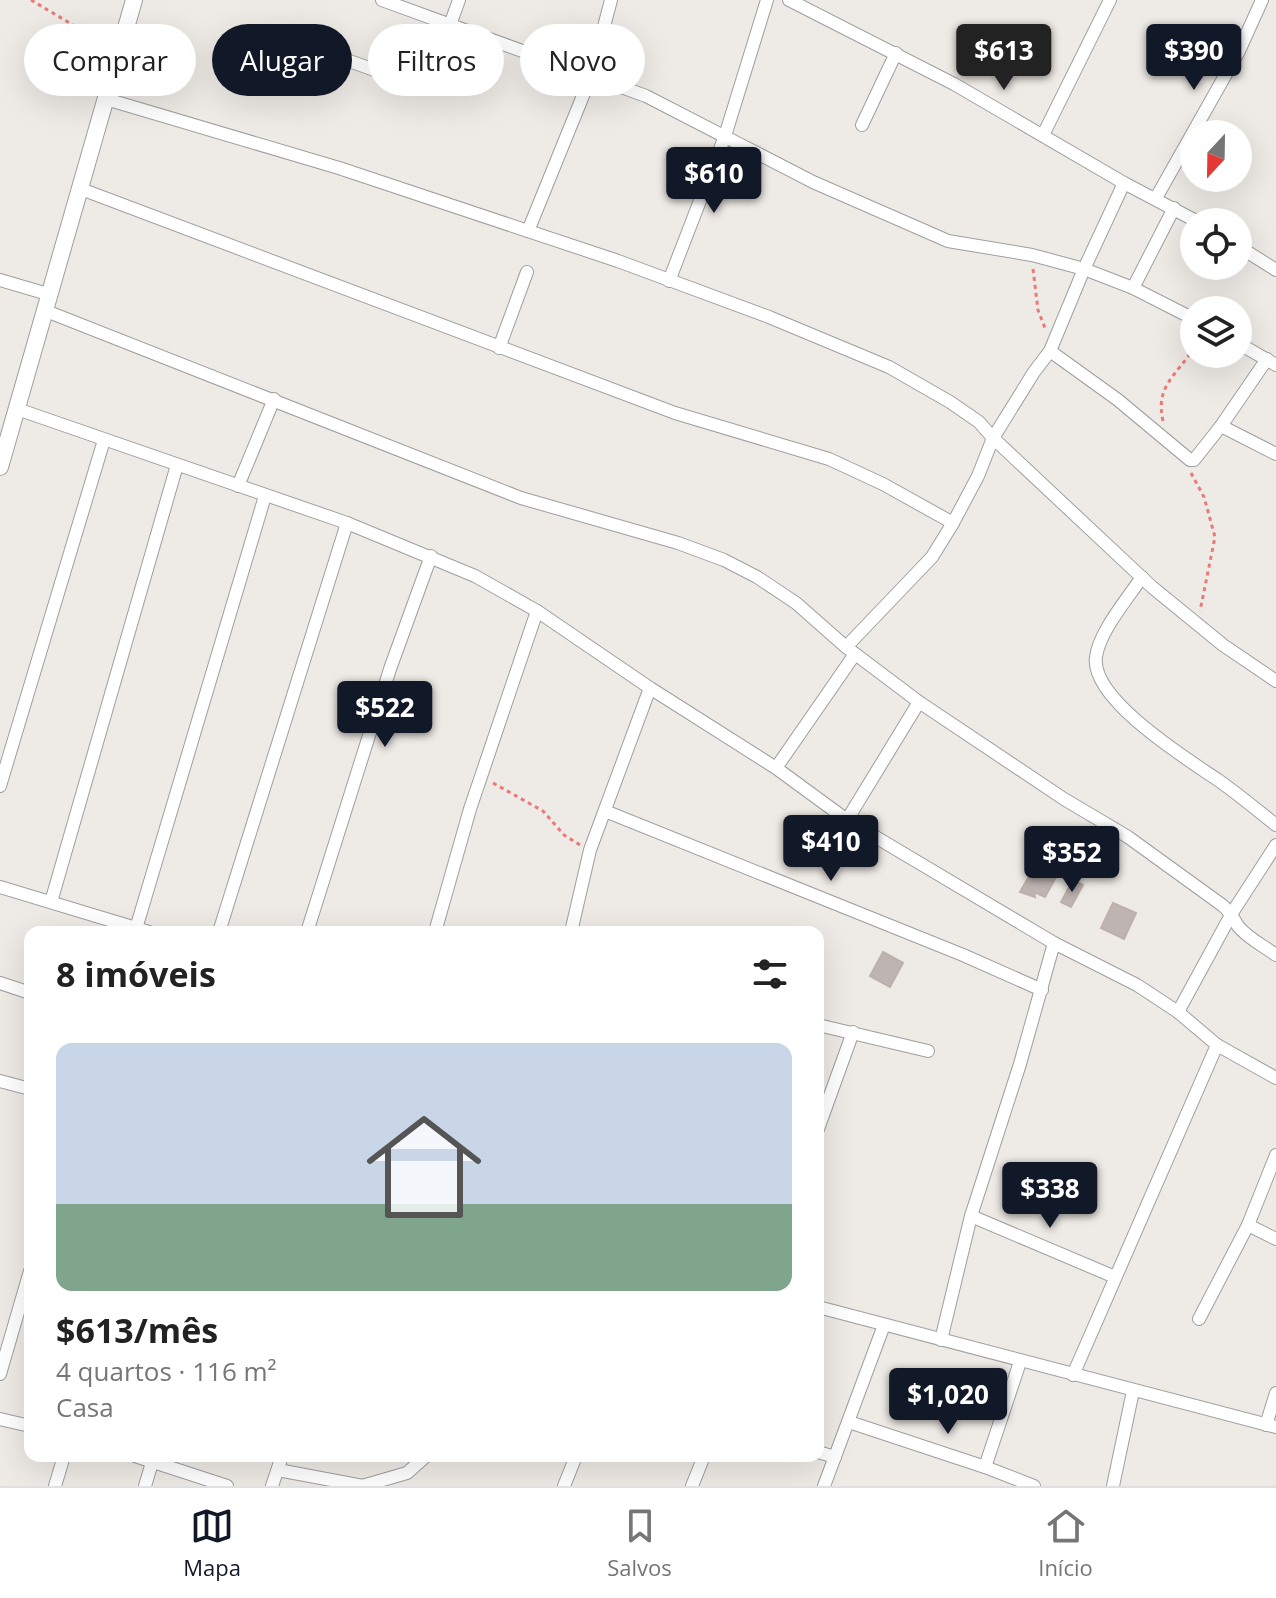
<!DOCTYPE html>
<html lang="pt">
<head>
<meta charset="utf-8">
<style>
  :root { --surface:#fff; --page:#f2f2f2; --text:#222; --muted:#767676; --line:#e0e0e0; --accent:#111827 }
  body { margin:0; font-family:"Open Sans",sans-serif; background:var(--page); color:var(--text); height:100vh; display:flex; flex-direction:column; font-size:30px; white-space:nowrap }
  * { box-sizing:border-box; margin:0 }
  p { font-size:26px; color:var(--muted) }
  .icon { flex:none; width:44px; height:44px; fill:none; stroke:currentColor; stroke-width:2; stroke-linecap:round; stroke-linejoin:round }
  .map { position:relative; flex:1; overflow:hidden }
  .details { position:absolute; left:24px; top:926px; width:800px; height:536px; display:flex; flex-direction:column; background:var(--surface); border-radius:16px; box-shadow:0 8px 32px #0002 }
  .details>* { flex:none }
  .top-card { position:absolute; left:24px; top:24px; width:800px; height:72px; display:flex; gap:16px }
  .needle { width:52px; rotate:202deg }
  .tools { position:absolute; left:1180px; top:120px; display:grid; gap:16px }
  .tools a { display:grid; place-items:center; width:72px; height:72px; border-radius:50%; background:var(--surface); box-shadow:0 8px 32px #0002; font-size:40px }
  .price { position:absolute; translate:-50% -68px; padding:0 18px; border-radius:8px; background:var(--accent); color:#fff; font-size:26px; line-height:52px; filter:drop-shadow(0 2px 4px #0008) }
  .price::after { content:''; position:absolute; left:50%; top:48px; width:24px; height:18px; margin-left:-12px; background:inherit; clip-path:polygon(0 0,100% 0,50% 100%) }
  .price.current { background:#222; color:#fff }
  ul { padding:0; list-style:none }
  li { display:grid; align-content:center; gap:16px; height:424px; padding:0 32px }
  li span { display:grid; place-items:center; height:248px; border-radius:16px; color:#555 }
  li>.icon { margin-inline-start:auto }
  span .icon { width:144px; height:144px; fill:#fffc; stroke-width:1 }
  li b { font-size:34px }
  h2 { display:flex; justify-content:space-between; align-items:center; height:96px; padding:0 32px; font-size:34px }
  .chip { padding:0 28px; border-radius:36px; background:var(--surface); box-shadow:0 8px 32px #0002; font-size:28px; line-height:72px }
  .chip.current { background:var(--accent); color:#fff }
  .dock { display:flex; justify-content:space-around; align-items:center; height:112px; border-top:2px solid var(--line); background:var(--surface); font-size:22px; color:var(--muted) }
  .dock a { display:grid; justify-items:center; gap:4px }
  .dock .current { color:var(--accent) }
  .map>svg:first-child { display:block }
  .building { fill:#beb5b2; stroke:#beb0a9; stroke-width:2 }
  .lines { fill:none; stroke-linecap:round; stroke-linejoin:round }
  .minor-casing { stroke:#9f9f9f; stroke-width:14 }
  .tertiary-casing { stroke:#9f9f9f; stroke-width:18 }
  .path { stroke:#eb797a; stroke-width:3; stroke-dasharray:4 4; stroke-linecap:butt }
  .minor { stroke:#fff; stroke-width:12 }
  .tertiary { stroke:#fff; stroke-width:16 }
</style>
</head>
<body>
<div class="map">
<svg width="1276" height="1486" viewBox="0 0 1276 1486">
  <rect width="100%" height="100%" fill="#eeeae5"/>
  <g class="building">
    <path d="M1035,866L1056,877L1045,897L1034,892L1035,897L1020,892Z"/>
    <path d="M1073,880L1083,885L1071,907L1061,902Z"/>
    <path d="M1113,903L1136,913L1124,939L1101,928Z"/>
    <path d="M883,952L903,963L890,987L870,976Z"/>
  </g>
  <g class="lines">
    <g class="minor-casing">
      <g id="minor">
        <path d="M382,0L646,96L813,182L948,241L1032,255L1084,269L1133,288L1194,319"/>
        <path d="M789,0L954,84L1124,183L1198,222"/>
        <path d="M319,50L427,89L459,0"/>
        <path d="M106,99L339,168L618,261L769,317L889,367L950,402L979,422L993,438L1152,587L1223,645L1276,681"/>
        <path d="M862,125L896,53"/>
        <path d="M1043,135L1110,0"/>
        <path d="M81,189L675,413L829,459L883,484L953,523"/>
        <path d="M1156,198L1239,51L1262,0"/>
        <path d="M528,231L591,76L611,0"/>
        <path d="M1238,246L1276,270"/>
        <path d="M0,280L51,295"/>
        <path d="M669,281L725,136L767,0"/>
        <path d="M1133,288L1174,208"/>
        <path d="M46,311L521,498L678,543L724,560L757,577L796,603L846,647L919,702L1064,799L1128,837L1222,905C1231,912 1232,917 1238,926C1247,938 1264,946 1276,955"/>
        <path d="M1238,343L1276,365"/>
        <path d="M499,348L527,272"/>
        <path d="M1050,351L1118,400L1190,460H1194L1221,426L1267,359"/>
        <path d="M17,409L347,523L475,576L537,611L650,688L776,768L847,820L1054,943L1137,985L1178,1012L1217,1045L1276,1078"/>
        <path d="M1221,426L1276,454"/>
        <path d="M238,486L274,399"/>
        <path d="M1142,577C1128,598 1099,632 1096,657C1090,699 1187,759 1218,780C1238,794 1257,810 1276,825"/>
        <path d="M846,647L932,557L953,523L978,476L993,438L1034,372L1050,351L1084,269L1124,183"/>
        <path d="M776,768L855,654"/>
        <path d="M0,786L104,440"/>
        <path d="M605,811L963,955L1042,990"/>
        <path d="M847,820L919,702"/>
        <path d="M0,887L149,932"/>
        <path d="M51,902L177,465"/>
        <path d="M135,932L265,496"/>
        <path d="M219,932L347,523"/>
        <path d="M307,932L390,669L431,556"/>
        <path d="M435,932L470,809L537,611"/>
        <path d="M571,932L590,850L650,688"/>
        <path d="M0,983L30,993"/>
        <path d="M1178,1012L1232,913L1276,845"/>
        <path d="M818,1025L928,1051"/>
        <path d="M0,1081L30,1089"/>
        <path d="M818,1129L853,1032"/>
        <path d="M971,1216L1115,1277"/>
        <path d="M1248,1225L1276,1239"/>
        <path d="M818,1307L1276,1427"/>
        <path d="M1199,1319L1248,1225L1276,1155"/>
        <path d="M941,1340L971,1216L1020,1064L1054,943"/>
        <path d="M0,1374L30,1271"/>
        <path d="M1073,1375L1217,1045"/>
        <path d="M0,1419L30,1426"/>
        <path d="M849,1422L985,1467L1034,1486"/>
        <path d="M1266,1425L1276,1393"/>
        <path d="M818,1452L835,1457"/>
        <path d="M135,1456L227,1486"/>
        <path d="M985,1467L1020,1362"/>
        <path d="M278,1470L363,1486"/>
        <path d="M55,1486L64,1456"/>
        <path d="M145,1486L154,1456"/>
        <path d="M272,1486L282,1456"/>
        <path d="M362,1486L407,1473L426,1456"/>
        <path d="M564,1486L576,1456"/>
        <path d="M692,1486L704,1456"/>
        <path d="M824,1486L884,1325"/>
        <path d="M1113,1486L1133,1391"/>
      </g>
    </g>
    <g class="tertiary-casing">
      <path id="tertiary" d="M0,467L134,0"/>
    </g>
    <g class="path">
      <path d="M31,0L105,44"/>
      <path d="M1033,269L1038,310L1045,328"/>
      <path d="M1163,421C1155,386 1176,376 1194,348"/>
      <path d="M1191,473L1204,497L1215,537L1200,611"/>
      <path d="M493,783L543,811L564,835L580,845"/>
    </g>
    <use href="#minor" class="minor"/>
    <use href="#tertiary" class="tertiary"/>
  </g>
</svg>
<div class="tools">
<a><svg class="needle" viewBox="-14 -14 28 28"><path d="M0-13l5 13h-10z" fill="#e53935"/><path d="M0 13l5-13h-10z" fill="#767676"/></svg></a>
<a><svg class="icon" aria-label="locate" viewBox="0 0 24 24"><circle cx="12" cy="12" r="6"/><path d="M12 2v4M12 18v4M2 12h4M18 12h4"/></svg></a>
<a><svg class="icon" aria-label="layers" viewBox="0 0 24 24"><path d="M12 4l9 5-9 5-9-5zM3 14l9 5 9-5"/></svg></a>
</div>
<b class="price current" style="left:1004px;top:92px">$613</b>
<b class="price" style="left:1194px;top:92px">$390</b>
<b class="price" style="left:714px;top:215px">$610</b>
<b class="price" style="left:385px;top:749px">$522</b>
<b class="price" style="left:831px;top:883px">$410</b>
<b class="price" style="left:1072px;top:894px">$352</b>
<b class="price" style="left:1050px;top:1230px">$338</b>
<b class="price" style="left:948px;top:1436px">$1,020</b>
<div class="top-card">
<a class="chip">Comprar</a>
<a class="chip current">Alugar</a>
<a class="chip">Filtros</a>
<a class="chip">Novo</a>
</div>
<section class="details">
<h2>8 imóveis<svg class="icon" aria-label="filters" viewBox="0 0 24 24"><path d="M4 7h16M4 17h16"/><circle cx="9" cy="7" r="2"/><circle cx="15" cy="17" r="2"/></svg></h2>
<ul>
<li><span style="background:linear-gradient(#c9d6e8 65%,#7fa58c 0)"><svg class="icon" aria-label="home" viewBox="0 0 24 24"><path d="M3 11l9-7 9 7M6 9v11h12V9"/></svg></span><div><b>$613/mês</b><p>4 quartos · 116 m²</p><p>Casa</p></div></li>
</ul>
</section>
</div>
<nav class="dock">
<a class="current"><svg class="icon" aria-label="map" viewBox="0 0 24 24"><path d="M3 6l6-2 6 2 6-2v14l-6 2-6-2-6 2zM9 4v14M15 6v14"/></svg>Mapa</a>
<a><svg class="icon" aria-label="saved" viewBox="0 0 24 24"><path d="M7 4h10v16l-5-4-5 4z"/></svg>Salvos</a>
<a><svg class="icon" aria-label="home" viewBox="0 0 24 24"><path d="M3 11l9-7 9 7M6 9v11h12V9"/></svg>Início</a>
</nav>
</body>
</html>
